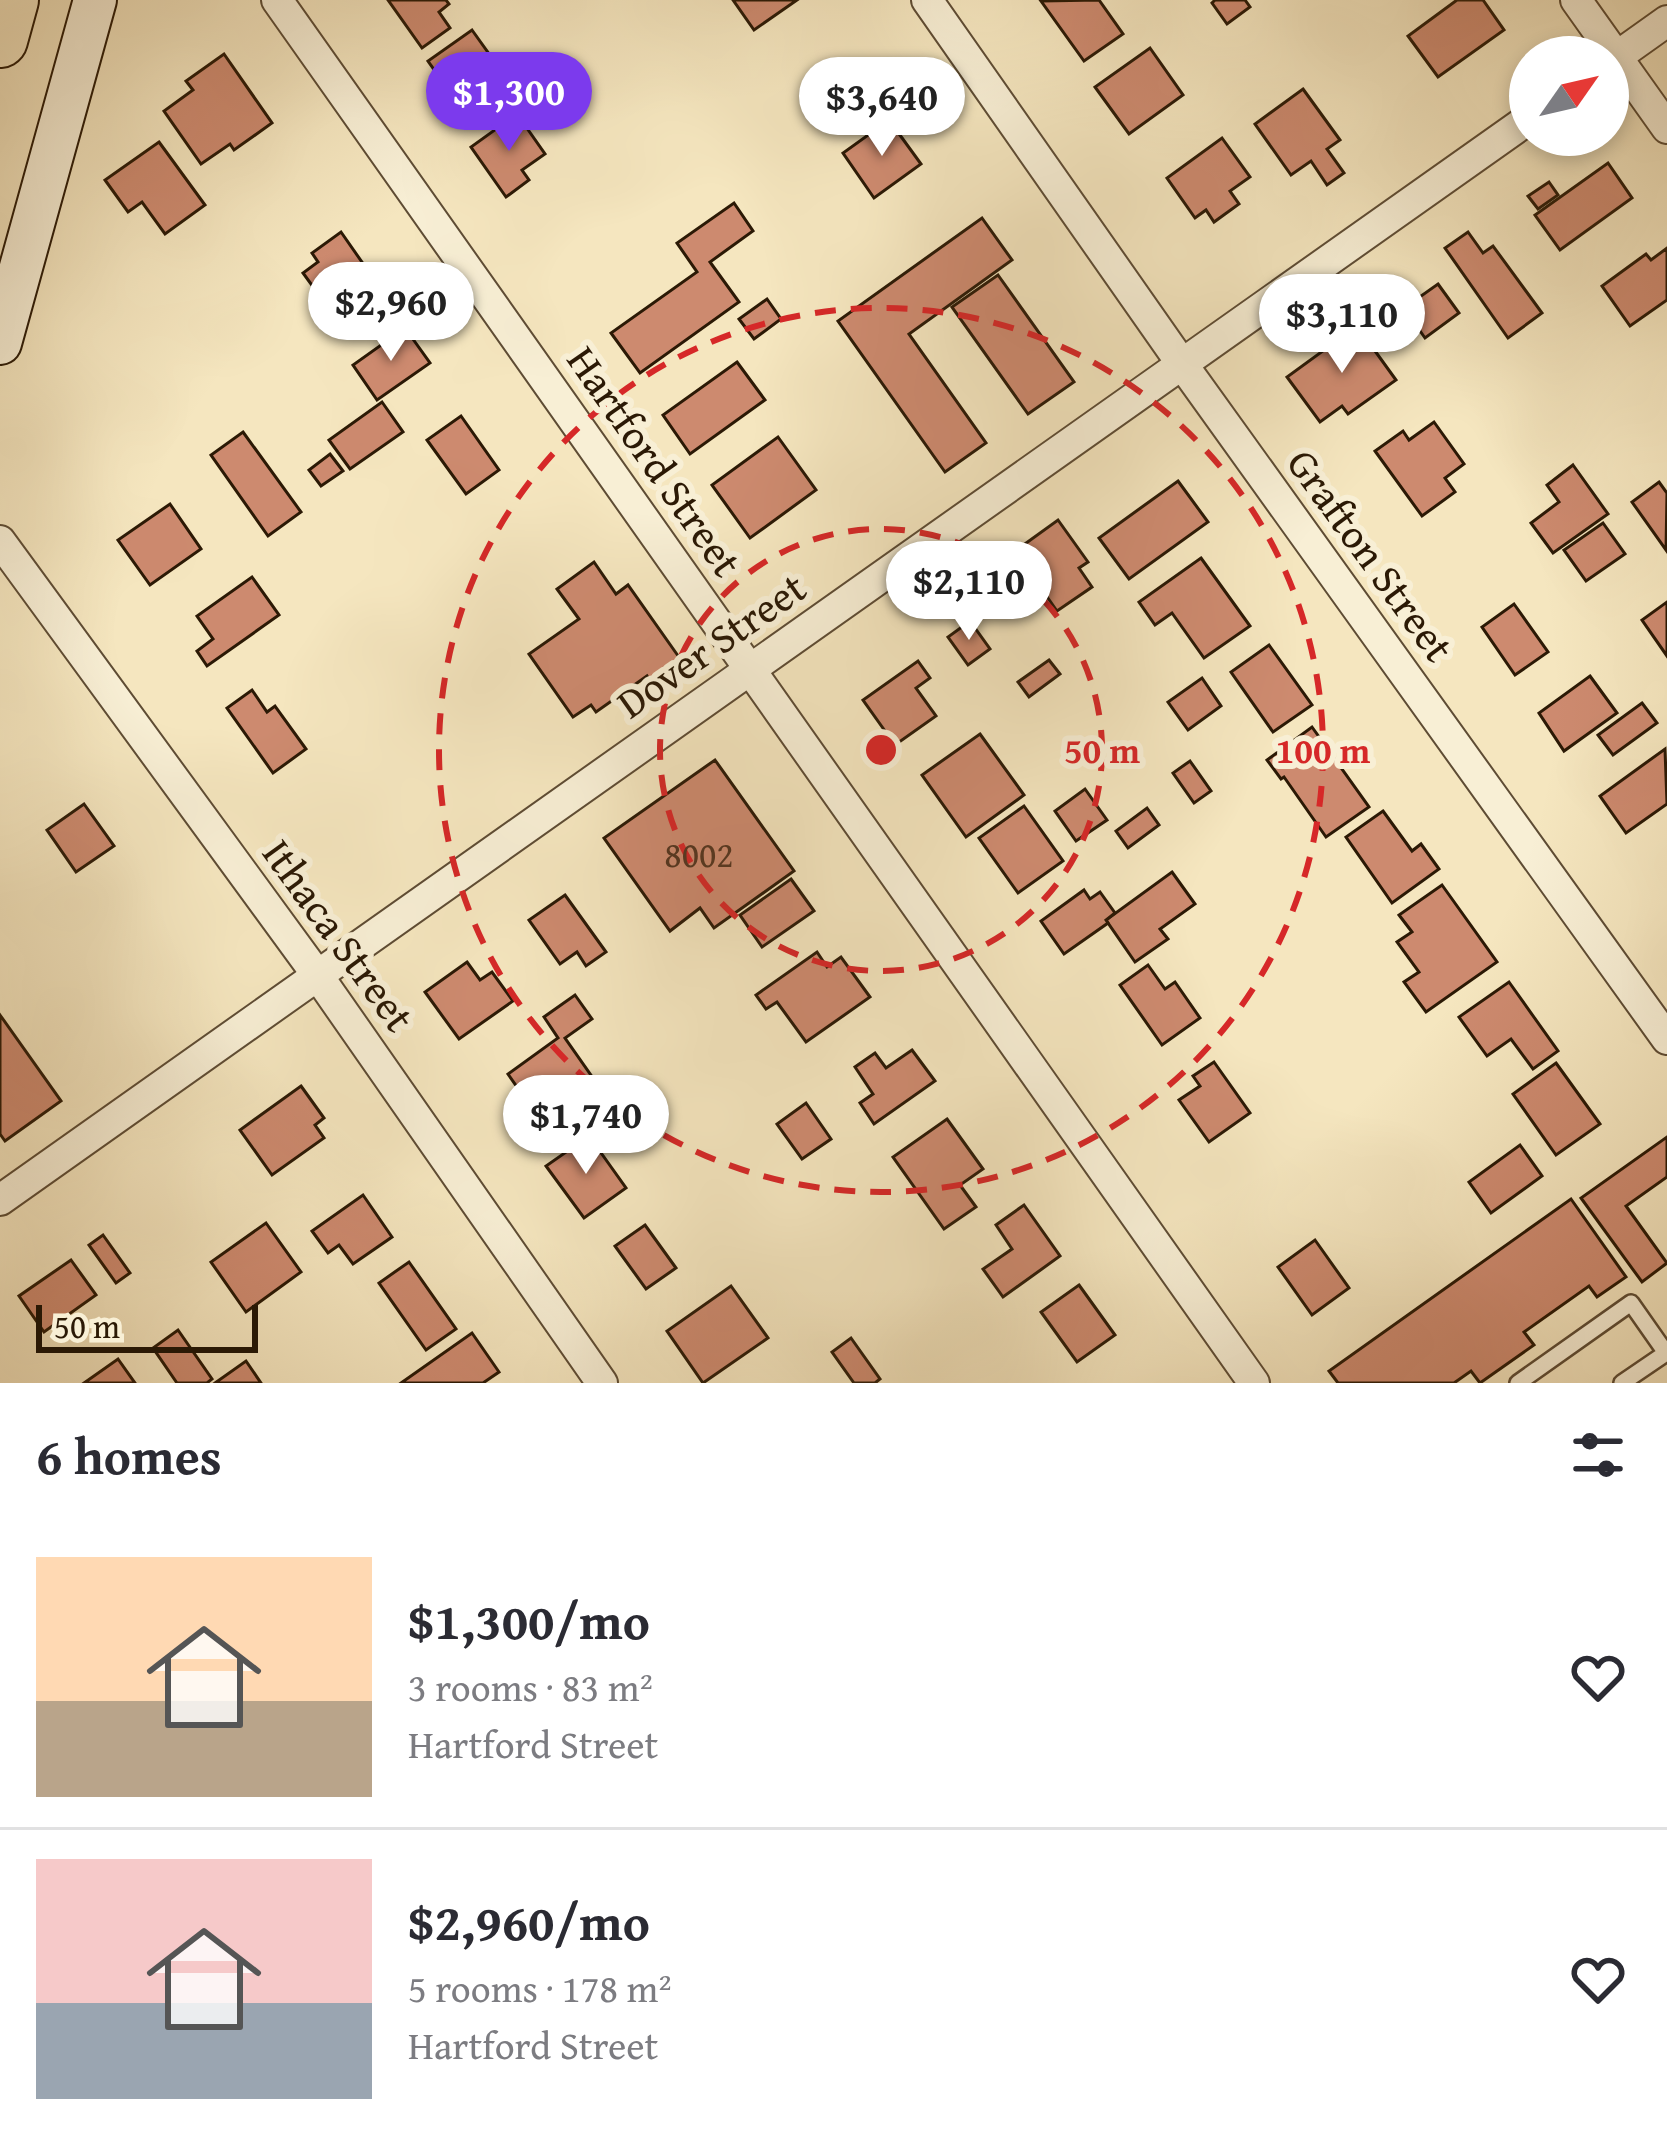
<!DOCTYPE html>
<html lang="en">
<head>
<meta charset="utf-8">
<style>
  :root { --surface:#fff; --page:#f2f2f3; --text:#2b2b33; --muted:#7c7c81; --line:#e1e1e2; --accent:#7c3aed }
  body { margin:0; font-family:"Gentium Book Plus",serif; background:var(--page); color:var(--text); height:100vh; display:flex; flex-direction:column; font-size:45px; white-space:nowrap }
  * { box-sizing:border-box; margin:0 }
  p { font-size:39px; color:var(--muted) }
  .icon { flex:none; width:66px; height:66px; fill:none; stroke:currentColor; stroke-width:2; stroke-linecap:round; stroke-linejoin:round }
  .map { position:relative; height:1383px; overflow:hidden }
  .drawer { display:flex; flex-direction:column; background:var(--surface); flex:1 }
  .drawer>* { flex:none }
  .needle { width:78px; rotate:56deg }
  .fabs { position:absolute; left:1509px; top:36px; display:grid; gap:24px }
  .fabs a { display:grid; place-items:center; width:120px; height:120px; border-radius:50%; background:var(--surface); box-shadow:0 6px 18px #0003; font-size:60px }
  .scale { position:absolute; left:36px; bottom:30px; width:222px; box-sizing:border-box; padding-left:12px; border:6px solid #2b1905; border-top:0; font-size:33px; line-height:42px; white-space:nowrap; color:#2b1905; -webkit-text-stroke:9px #f8efd5; paint-order:stroke }
  .price { position:absolute; translate:-50% -102px; padding:0 27px; border-radius:42px; background:#fff; color:#222; font-size:39px; line-height:78px; filter:drop-shadow(0 3px 6px #0008) }
  .price::after { content:''; position:absolute; left:50%; top:72px; width:36px; height:27px; margin-left:-18px; background:inherit; clip-path:polygon(0 0,100% 0,50% 100%) }
  .price.current { background:var(--accent); color:#fff }
  ul { padding:0; list-style:none }
  li { display:flex; align-items:center; gap:36px; height:300px; padding:0 36px }
  li+li { border-top:3px solid var(--line) }
  li span { display:grid; place-items:center; flex:none; width:336px; height:240px; border-radius:0px; color:#555 }
  li>.icon { margin-inline-start:auto }
  span .icon { width:144px; height:144px; fill:#fffc; stroke-width:1 }
  li b { font-size:51px }
  h2 { display:flex; justify-content:space-between; align-items:center; height:144px; padding:0 36px; font-size:51px }
  .map>svg:first-child { display:block }
  .building { fill:#cd8a6f; stroke:#2b1905; stroke-width:3 }
  .lines { fill:none; stroke-linecap:round; stroke-linejoin:round }
  .lane-casing { stroke:#5e4c34; stroke-width:20 }
  .street-casing { stroke:#5e4c34; stroke-width:34 }
  .secondary-casing { stroke:#2b1905; stroke-width:46 }
  .highway-casing { stroke:#2b1905; stroke-width:58 }
  .lane { stroke:#f8efd5; stroke-width:15 }
  .street { stroke:#f8efd5; stroke-width:30 }
  .secondary { stroke:#f8efd5; stroke-width:42 }
  .highway { stroke:#f5e6bf; stroke-width:54 }
  .ring { fill:none; stroke:#d62828; stroke-width:6; stroke-dasharray:21 15 }
  .labels { text-anchor:middle; stroke-width:12; stroke-linejoin:round; paint-order:stroke }
  .number-label { font-size:36px; fill:#543520 }
  .street-label { font-size:42px; fill:#2b1905; stroke:#f8efd5 }
  .centre { fill:#d62828; stroke:#f8efd5; stroke-width:6 }
  .ring-label { font-size:36px; text-anchor:middle; font-weight:bold; fill:#d62828; stroke:#f8efd5; stroke-width:12; stroke-linejoin:round; paint-order:stroke }
</style>
</head>
<body>
<div class="map">
<svg width="1667" height="1383" viewBox="0 0 1667 1383">
  <rect width="100%" height="100%" fill="#f5e6bf"/>
  <filter id="stains"><feTurbulence type="fractalNoise" baseFrequency=".00167" numOctaves="4"/><feColorMatrix values="0 0 0 0 .2 0 0 0 0 .09 0 0 0 0 .02 0 0 0 .5 -.17"/></filter>
  <radialGradient id="worn" r=".72"><stop offset=".6" stop-color="#630" stop-opacity="0"/><stop offset="1" stop-color="#630" stop-opacity=".3"/></radialGradient>
  <g class="building">
    <path d="M388,0H446L449,4L439,12L450,28L422,48Z"/>
    <path d="M733,0H797L754,30Z"/>
    <path d="M1099,0L1123,34L1084,61L1041,1Z"/>
    <path d="M1215,0H1245L1250,7L1227,24L1212,3Z"/>
    <path d="M1457,0H1483L1504,30L1438,77L1408,36Z"/>
    <path d="M472,30L517,93L473,125L428,61Z"/>
    <path d="M1150,48L1183,95L1129,134L1095,87Z"/>
    <path d="M224,54L272,123L234,150L230,144L201,164L164,111L193,90L186,81Z"/>
    <path d="M1303,89L1340,140L1327,149L1344,173L1327,185L1311,161L1291,175L1255,124Z"/>
    <path d="M517,114L545,154L522,170L529,180L506,197L471,147Z"/>
    <path d="M889,120L921,164L874,198L843,153Z"/>
    <path d="M1222,138L1250,177L1230,191L1239,204L1214,222L1206,210L1195,218L1167,178Z"/>
    <path d="M159,142L205,205L165,234L142,202L128,212L105,180Z"/>
    <path d="M1608,163L1632,198L1560,250L1535,215Z"/>
    <path d="M1549,182L1558,195L1538,209L1528,196Z"/>
    <path d="M734,203L753,231L710,262L739,302L640,373L611,333L697,272L677,243Z"/>
    <path d="M982,218L1012,260L909,334L986,443L945,472L838,321Z"/>
    <path d="M341,232L387,298L349,325L337,308L344,303L332,286L319,295L303,273L318,262L312,253Z"/>
    <path d="M1468,232L1483,253L1493,246L1542,313L1508,338L1445,248Z"/>
    <path d="M1667,248V300L1630,326L1602,286L1646,254L1651,260Z"/>
    <path d="M998,275L1074,382L1028,414L952,307Z"/>
    <path d="M1438,284L1459,313L1425,338L1404,308Z"/>
    <path d="M767,299L781,319L754,339L739,319Z"/>
    <path d="M1357,326L1396,380L1348,414L1342,406L1320,422L1287,377Z"/>
    <path d="M405,328L430,363L377,400L353,365Z"/>
    <path d="M737,362L765,400L690,454L663,415Z"/>
    <path d="M382,402L403,432L350,469L329,440Z"/>
    <path d="M461,416L499,470L466,494L427,440Z"/>
    <path d="M1434,422L1464,464L1445,478L1455,492L1422,516L1375,451L1403,431L1409,440Z"/>
    <path d="M243,432L301,512L268,536L211,455Z"/>
    <path d="M778,437L816,490L750,538L712,485Z"/>
    <path d="M330,454L343,471L321,486L309,470Z"/>
    <path d="M1573,465L1608,514L1553,553L1531,523L1559,502L1547,485Z"/>
    <path d="M1178,481L1208,522L1129,579L1099,538Z"/>
    <path d="M1659,482L1667,493L1666,550L1632,502Z"/>
    <path d="M170,504L201,549L150,585L118,540Z"/>
    <path d="M1058,520L1088,562L1079,568L1092,587L1057,611L1015,551Z"/>
    <path d="M1603,523L1625,554L1586,581L1564,550Z"/>
    <path d="M1201,558L1250,626L1204,658L1172,613L1155,625L1139,602Z"/>
    <path d="M594,562L616,594L628,585L681,660L650,681L647,676L596,712L591,705L573,717L529,654L579,619L557,589Z"/>
    <path d="M252,577L279,615L207,666L197,651L213,639L197,616Z"/>
    <path d="M1667,602V656L1642,620Z"/>
    <path d="M1514,604L1548,652L1515,675L1482,627Z"/>
    <path d="M970,621L990,649L968,665L948,637Z"/>
    <path d="M1269,645L1312,705L1273,732L1231,672Z"/>
    <path d="M1049,660L1060,674L1029,697L1018,682Z"/>
    <path d="M918,661L930,678L916,688L936,716L895,745L863,700Z"/>
    <path d="M1590,676L1617,713L1564,751L1539,713Z"/>
    <path d="M1202,678L1221,706L1188,730L1168,702Z"/>
    <path d="M252,690L267,712L275,706L306,749L273,773L227,708Z"/>
    <path d="M1642,703L1657,723L1613,755L1598,735Z"/>
    <path d="M1312,727L1369,807L1326,837L1284,777L1281,779L1267,760Z"/>
    <path d="M980,734L1024,795L966,837L922,775Z"/>
    <path d="M1665,749L1667,804L1626,833L1600,796Z"/>
    <path d="M715,760L794,871L714,928L700,908L670,931L604,838Z"/>
    <path d="M1190,761L1211,791L1194,803L1173,773Z"/>
    <path d="M1085,789L1107,820L1076,841L1055,811Z"/>
    <path d="M84,804L114,846L76,872L47,830Z"/>
    <path d="M1024,806L1063,861L1018,893L979,838Z"/>
    <path d="M1147,808L1159,825L1128,848L1116,831Z"/>
    <path d="M1383,811L1412,851L1421,844L1439,869L1392,903L1346,837Z"/>
    <path d="M1172,872L1195,904L1160,929L1168,939L1135,962L1106,920Z"/>
    <path d="M791,879L814,911L762,947L740,915Z"/>
    <path d="M1442,885L1497,962L1426,1012L1404,982L1419,972L1397,942L1412,932L1399,915Z"/>
    <path d="M1084,890L1090,899L1100,892L1115,913L1106,920L1108,923L1064,954L1041,921Z"/>
    <path d="M565,895L606,952L586,966L577,952L560,964L529,920Z"/>
    <path d="M817,952L827,967L841,957L870,997L806,1042L777,1002L766,1009L756,995Z"/>
    <path d="M467,962L480,980L492,972L513,1001L459,1039L425,992Z"/>
    <path d="M1148,965L1165,989L1175,982L1200,1018L1162,1045L1120,985Z"/>
    <path d="M1509,982L1558,1051L1533,1069L1511,1039L1487,1056L1459,1017Z"/>
    <path d="M575,995L592,1019L565,1038L595,1081L540,1120L508,1074L558,1038L544,1017Z"/>
    <path d="M0,1015L61,1101L5,1141L0,1134Z"/>
    <path d="M912,1050L935,1081L874,1124L860,1103L873,1094L855,1067L875,1053L886,1068Z"/>
    <path d="M1214,1062L1250,1113L1209,1142L1179,1100L1200,1086L1193,1076Z"/>
    <path d="M1556,1063L1600,1124L1556,1155L1513,1094Z"/>
    <path d="M301,1086L324,1118L315,1125L324,1138L272,1175L240,1130Z"/>
    <path d="M806,1103L831,1139L802,1159L777,1124Z"/>
    <path d="M947,1119L983,1169L960,1185L976,1207L944,1229L893,1157Z"/>
    <path d="M589,1136L626,1188L584,1218L546,1166Z"/>
    <path d="M1667,1137V1177L1626,1206L1667,1263L1642,1282L1581,1198Z"/>
    <path d="M1520,1145L1542,1176L1491,1213L1469,1182Z"/>
    <path d="M363,1195L392,1237L353,1264L339,1245L328,1253L312,1231Z"/>
    <path d="M1571,1199L1626,1277L1597,1297L1589,1286L1524,1332L1534,1345L1480,1383L1471,1371L1454,1383H1338L1329,1371Z"/>
    <path d="M1024,1205L1060,1256L1003,1297L983,1269L1012,1249L996,1225Z"/>
    <path d="M266,1223L301,1272L246,1312L211,1262Z"/>
    <path d="M645,1225L676,1268L646,1289L615,1246Z"/>
    <path d="M103,1235L130,1273L116,1283L89,1245Z"/>
    <path d="M1315,1240L1349,1288L1312,1315L1278,1267Z"/>
    <path d="M71,1260L96,1295L44,1332L19,1296Z"/>
    <path d="M409,1262L456,1329L426,1350L379,1283Z"/>
    <path d="M1079,1285L1115,1335L1077,1362L1041,1312Z"/>
    <path d="M731,1286L768,1338L703,1383L667,1331Z"/>
    <path d="M178,1330L212,1379L207,1383H177L153,1348Z"/>
    <path d="M472,1333L499,1372L483,1383H401Z"/>
    <path d="M851,1338L880,1379L875,1383H854L832,1352Z"/>
    <path d="M118,1359L135,1383H84Z"/>
    <path d="M246,1361L261,1383H215Z"/>
  </g>
  <g class="lines">
    <g class="lane-casing">
      <path id="lane" d="M1518,1383L1631,1303L1666,1353L1622,1383"/>
    </g>
    <g class="street-casing">
      <g id="street">
        <path d="M277,0L1254,1383"/>
        <path d="M927,0L1182,364L1667,1039"/>
        <path d="M1576,0L1667,128"/>
        <path d="M1608,63L1667,21"/>
        <path d="M0,541L318,976L602,1383"/>
        <path d="M0,1200L1530,118"/>
      </g>
    </g>
    <g class="secondary-casing">
      <path id="secondary" d="M0,343L95,0"/>
    </g>
    <g class="highway-casing">
      <path id="highway" d="M0,40L11,0"/>
    </g>
    <use href="#lane" class="lane"/>
    <use href="#street" class="street"/>
    <use href="#secondary" class="secondary"/>
    <use href="#highway" class="highway"/>
  </g>
  <g class="ring">
    <circle cx="881" cy="750" r="221"/>
    <circle cx="881" cy="750" r="442"/>
  </g>
  <g class="labels">
    <g class="number-label">
      <text x="699" y="867">8002</text>
    </g>
    <g class="street-label">
      <text transform="translate(655 461) rotate(55)" y="15">Hartford Street</text>
      <text transform="translate(1371 555) rotate(54)" y="15">Grafton Street</text>
      <text transform="translate(711 645) rotate(-35)" y="15">Dover Street</text>
      <text transform="translate(339 935) rotate(54)" y="15">Ithaca Street</text>
    </g>
  </g>
  <circle cx="881" cy="750" r="18" class="centre"/>
  <g class="ring-label">
    <text x="1102" y="763">50 m</text>
    <text x="1323" y="763">100 m</text>
  </g>
  <rect width="100%" height="100%" filter="url(#stains)"/>
  <rect width="100%" height="100%" fill="url(#worn)"/>
</svg>
<div class="fabs">
<a><svg class="needle" viewBox="-14 -14 28 28"><path d="M0-13l5 13h-10z" fill="#e53935"/><path d="M0 13l5-13h-10z" fill="#7c7c81"/></svg></a>
</div>
<div class="scale">50 m</div>
<b class="price current" style="left:509px;top:154px">$1,300</b>
<b class="price" style="left:882px;top:159px">$3,640</b>
<b class="price" style="left:391px;top:364px">$2,960</b>
<b class="price" style="left:1342px;top:376px">$3,110</b>
<b class="price" style="left:969px;top:643px">$2,110</b>
<b class="price" style="left:586px;top:1177px">$1,740</b>
</div>
<section class="drawer">
<h2>6 homes<svg class="icon" aria-label="filters" viewBox="0 0 24 24"><path d="M4 7h16M4 17h16"/><circle cx="9" cy="7" r="2"/><circle cx="15" cy="17" r="2"/></svg></h2>
<ul>
<li><span style="background:linear-gradient(#ffd9b3 60%,#b9a48a 0)"><svg class="icon" aria-label="home" viewBox="0 0 24 24"><path d="M3 11l9-7 9 7M6 9v11h12V9"/></svg></span><div><b>$1,300/mo</b><p>3 rooms · 83 m²</p><p>Hartford Street</p></div><svg class="icon" aria-label="heart" viewBox="0 0 24 24"><path d="M12 20l-8-8c-3-5 5-10 8-4 3-6 11-1 8 4z"/></svg></li>
<li><span style="background:linear-gradient(#f6c9c9 60%,#9aa5b1 0)"><svg class="icon" aria-label="home" viewBox="0 0 24 24"><path d="M3 11l9-7 9 7M6 9v11h12V9"/></svg></span><div><b>$2,960/mo</b><p>5 rooms · 178 m²</p><p>Hartford Street</p></div><svg class="icon" aria-label="heart" viewBox="0 0 24 24"><path d="M12 20l-8-8c-3-5 5-10 8-4 3-6 11-1 8 4z"/></svg></li>
</ul>
</section>
</body>
</html>
